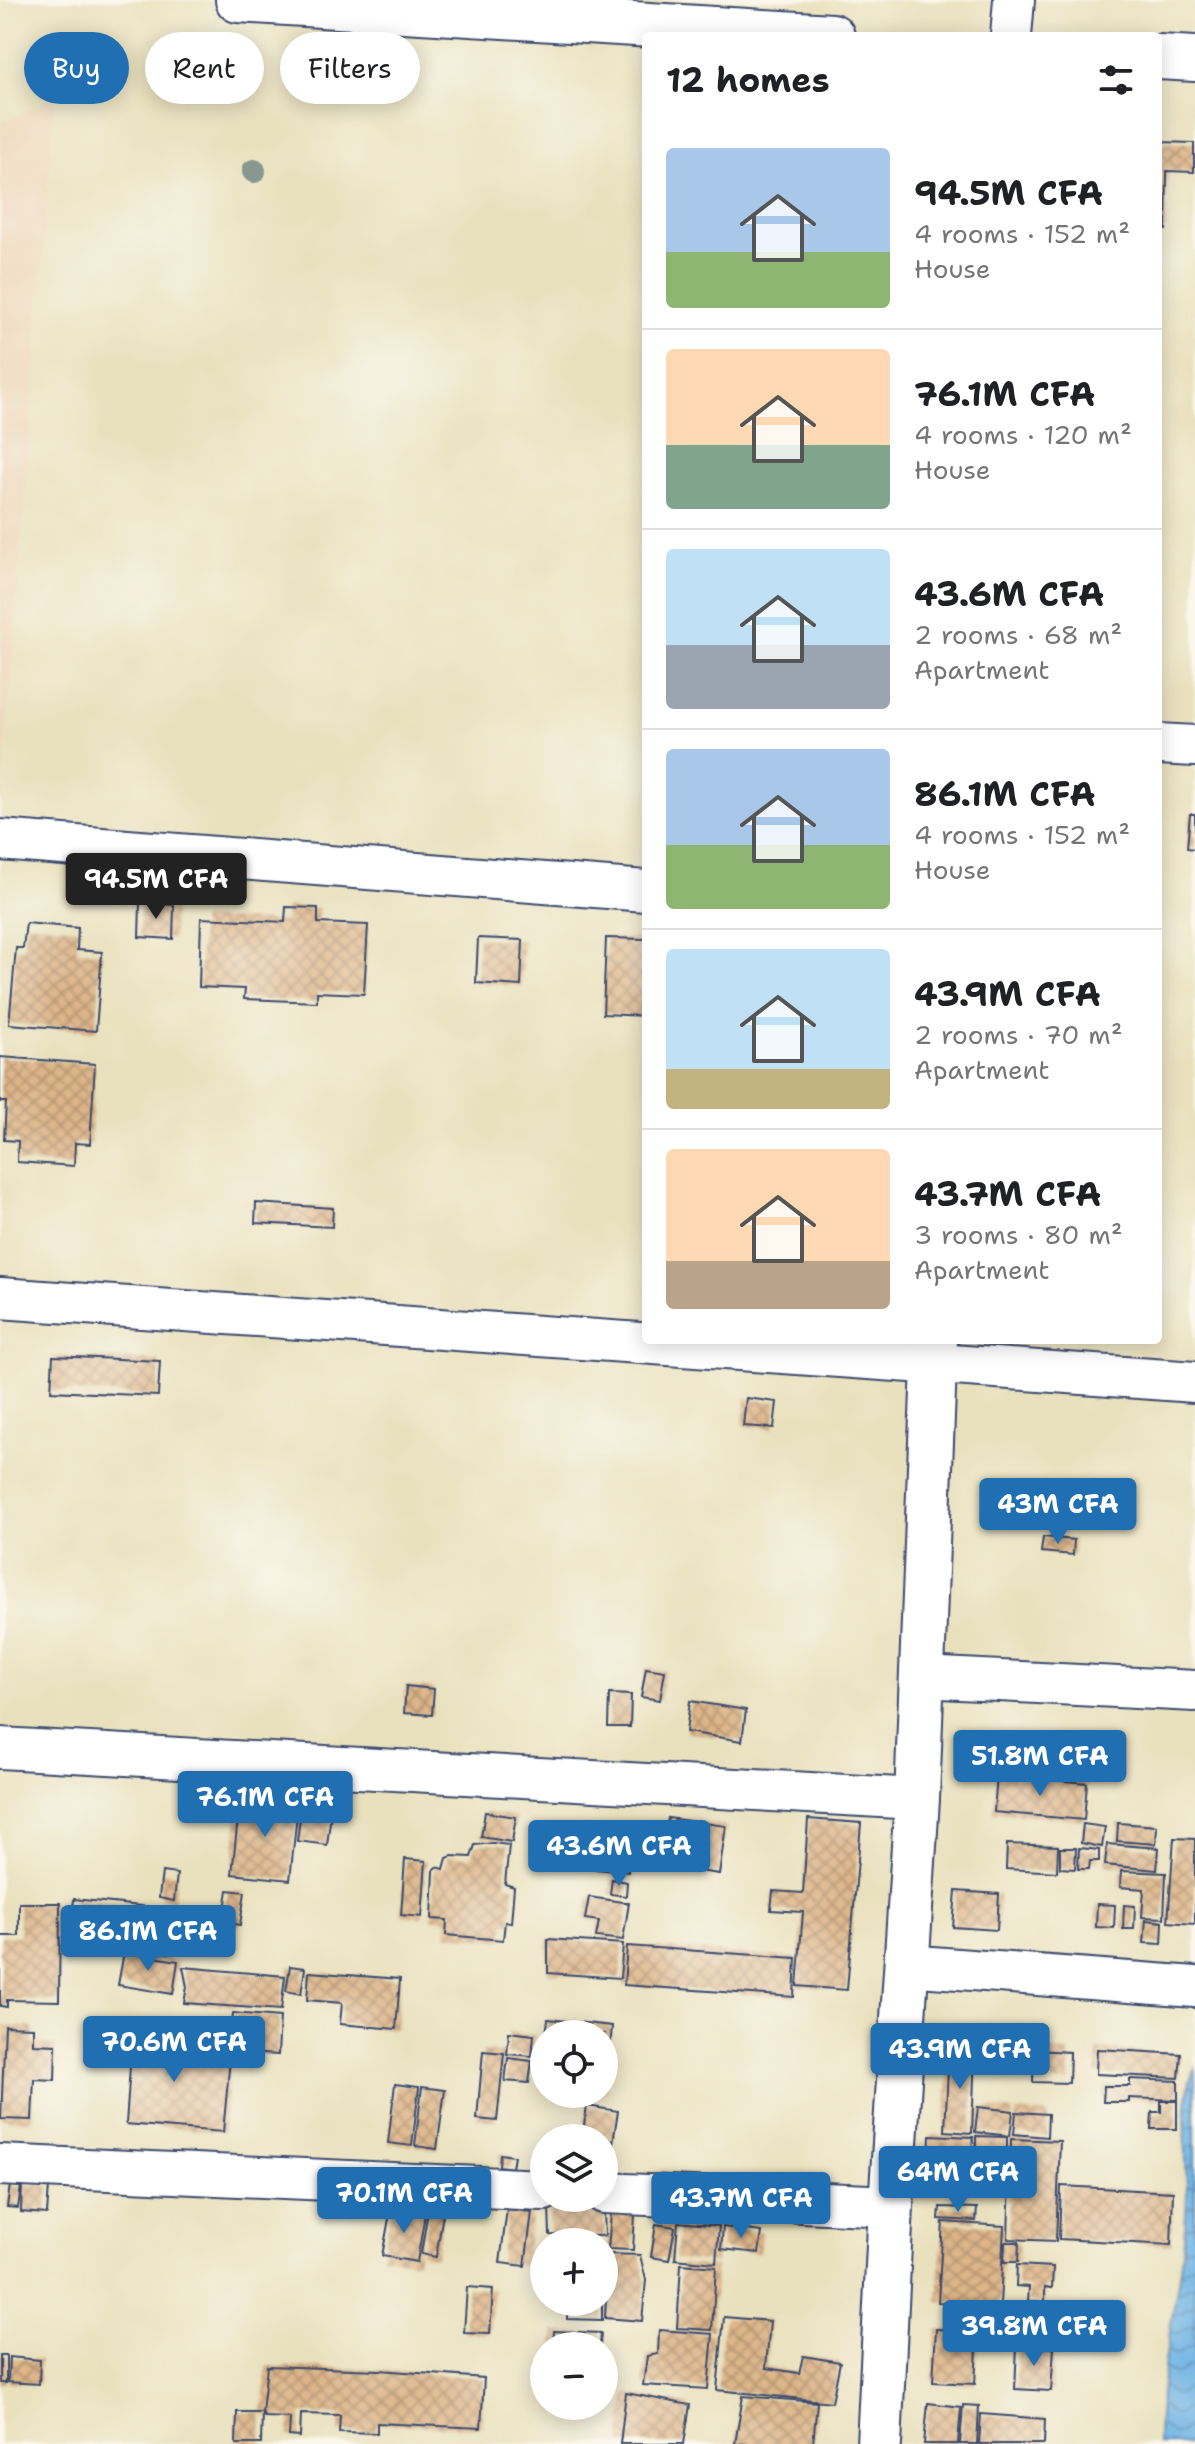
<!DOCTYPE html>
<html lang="en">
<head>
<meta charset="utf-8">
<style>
  :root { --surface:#fff; --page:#f2f2f2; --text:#202124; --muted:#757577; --line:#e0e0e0; --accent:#1f6fb2 }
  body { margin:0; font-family:"Shantell Sans",sans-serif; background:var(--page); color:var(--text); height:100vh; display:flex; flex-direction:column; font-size:30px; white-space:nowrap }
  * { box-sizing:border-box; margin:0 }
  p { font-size:26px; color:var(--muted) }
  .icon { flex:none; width:44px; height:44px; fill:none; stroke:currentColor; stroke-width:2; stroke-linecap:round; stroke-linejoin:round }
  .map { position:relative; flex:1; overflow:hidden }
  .sheet { position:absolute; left:642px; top:32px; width:520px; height:1312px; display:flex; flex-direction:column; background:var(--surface); border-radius:8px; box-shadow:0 4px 20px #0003 }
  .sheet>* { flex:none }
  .hud { position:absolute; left:24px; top:32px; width:498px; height:72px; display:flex; gap:16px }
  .fabs { position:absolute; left:530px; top:2020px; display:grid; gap:16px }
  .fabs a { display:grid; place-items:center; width:88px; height:88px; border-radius:50%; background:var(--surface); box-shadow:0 4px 20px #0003; font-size:40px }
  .price { position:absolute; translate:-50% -68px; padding:0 18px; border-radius:8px; background:var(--accent); color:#fff; font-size:26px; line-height:52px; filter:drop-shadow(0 2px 4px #0008) }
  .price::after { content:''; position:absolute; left:50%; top:48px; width:24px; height:18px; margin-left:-12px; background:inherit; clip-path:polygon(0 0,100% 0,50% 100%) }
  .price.selected { background:#222; color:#fff }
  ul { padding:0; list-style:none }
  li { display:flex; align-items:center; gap:24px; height:200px; padding:0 24px }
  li+li { border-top:2px solid var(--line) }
  li span { display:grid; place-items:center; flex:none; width:224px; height:160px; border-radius:8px; color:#555 }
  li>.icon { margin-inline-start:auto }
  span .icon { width:96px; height:96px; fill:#fffc; stroke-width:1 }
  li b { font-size:34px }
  h2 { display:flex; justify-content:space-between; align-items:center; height:96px; padding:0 24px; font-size:34px }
  .chip { padding:0 28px; border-radius:36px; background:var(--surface); box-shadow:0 4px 20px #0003; font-size:28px; line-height:72px }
  .chip.selected { background:var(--accent); color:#fff }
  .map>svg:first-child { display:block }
  .built { fill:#eed7bb }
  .water { fill:url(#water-waves); stroke:#4471a1; stroke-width:2 }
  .building { fill:url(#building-cross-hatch) }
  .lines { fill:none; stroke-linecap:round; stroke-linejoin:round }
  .minor-casing { stroke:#3a4a6c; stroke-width:44 }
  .tertiary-casing { stroke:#3a4a6c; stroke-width:48 }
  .minor { stroke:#fff; stroke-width:40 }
  .tertiary { stroke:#fff; stroke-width:44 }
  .tree { fill:#899791 }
</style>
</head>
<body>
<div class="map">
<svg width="1195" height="2444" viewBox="0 0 1195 2444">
  <defs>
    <pattern id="water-waves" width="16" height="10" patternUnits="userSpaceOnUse" patternTransform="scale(2)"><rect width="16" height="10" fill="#6eb3e4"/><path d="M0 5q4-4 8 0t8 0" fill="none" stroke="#5a92bc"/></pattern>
    <pattern id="building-cross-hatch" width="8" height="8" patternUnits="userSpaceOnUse" patternTransform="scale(2)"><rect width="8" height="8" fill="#deb689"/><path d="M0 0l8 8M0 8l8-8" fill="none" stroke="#b39473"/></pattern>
  </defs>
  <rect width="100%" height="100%" fill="#fbf7ec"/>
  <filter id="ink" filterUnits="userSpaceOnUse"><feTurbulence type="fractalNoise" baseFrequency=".0125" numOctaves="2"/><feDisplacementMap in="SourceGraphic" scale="16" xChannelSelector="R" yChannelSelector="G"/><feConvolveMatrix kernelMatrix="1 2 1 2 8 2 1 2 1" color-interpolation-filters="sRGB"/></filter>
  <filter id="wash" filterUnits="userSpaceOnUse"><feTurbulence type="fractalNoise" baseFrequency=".006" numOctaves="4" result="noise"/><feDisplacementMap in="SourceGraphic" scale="32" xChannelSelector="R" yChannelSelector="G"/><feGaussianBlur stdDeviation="1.8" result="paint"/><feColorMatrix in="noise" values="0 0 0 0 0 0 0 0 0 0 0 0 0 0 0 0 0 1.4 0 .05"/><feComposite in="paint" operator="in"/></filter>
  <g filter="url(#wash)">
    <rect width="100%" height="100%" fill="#e9e1be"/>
    <path class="built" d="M55,95L0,816V120H10Z"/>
    <path class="water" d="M1195,2068V2444H1158C1158,2360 1185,2279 1187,2195C1187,2162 1180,2095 1195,2068Z"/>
    <g id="blocks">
      <g class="building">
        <path d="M1158,142L1194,143V172L1167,171L1166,230H1158Z"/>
        <path d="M1190,814H1195V849L1187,848Z"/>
        <path d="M140,903L174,905L173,939L139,937Z"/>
        <path d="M286,907L318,908V923L368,925L364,994L317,992V1002L244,999L245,989L199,987L201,918L285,922Z"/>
        <path d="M26,923L78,928L77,950L102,952L96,1031L9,1024L16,948H23Z"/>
        <path d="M478,938L523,940L521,986L476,983Z"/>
        <path d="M606,938L646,939V1016L603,1014Z"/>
        <path d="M0,1057L95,1064L90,1144L75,1143L74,1166L17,1162L18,1141L4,1140L6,1102H0Z"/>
        <path d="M256,1203L333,1208L332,1227L255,1223Z"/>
        <path d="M53,1356L160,1361L158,1396L51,1391Z"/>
        <path d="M746,1398L777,1402L774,1428L743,1426Z"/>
        <path d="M1043,1537L1074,1540L1073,1555L1041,1552Z"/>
        <path d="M646,1668L665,1671L660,1700L641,1697Z"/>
        <path d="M406,1686L434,1689L432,1715L404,1713Z"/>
        <path d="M609,1694L631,1695L630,1727H608Z"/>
        <path d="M690,1701L746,1710L742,1741L686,1732Z"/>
        <path d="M997,1775L1087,1783L1084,1820L994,1812Z"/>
        <path d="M240,1799L298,1804L290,1880L232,1874Z"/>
        <path d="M302,1802L332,1806L327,1845L297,1841Z"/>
        <path d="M485,1812L516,1817L512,1842L481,1837Z"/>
        <path d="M668,1818L726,1826L719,1874L661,1865Z"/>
        <path d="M808,1819L861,1823L847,1990L797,1986L803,1912L771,1910L773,1891L803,1893Z"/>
        <path d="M1118,1823L1157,1826L1156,1844L1117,1841Z"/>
        <path d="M1083,1824L1105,1827L1102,1847L1081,1843Z"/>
        <path d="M588,1830L632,1834L628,1872L584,1868Z"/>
        <path d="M1174,1838L1195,1839V1924L1168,1922Z"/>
        <path d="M493,1843L509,1845L505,1884L514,1887L511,1923L505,1922L503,1940L446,1935L447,1920L432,1919L434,1870L437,1867L444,1869L447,1858L452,1856L471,1857L475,1845Z"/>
        <path d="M1007,1844L1058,1846L1057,1872L1006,1869Z"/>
        <path d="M1107,1844L1159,1848L1157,1870L1105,1865Z"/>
        <path d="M1060,1848H1076L1075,1869L1060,1868Z"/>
        <path d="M1079,1848L1099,1850V1861H1090L1089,1869H1078Z"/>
        <path d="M405,1859L426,1861L422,1917L401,1915Z"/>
        <path d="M1121,1871L1166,1873L1164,1918L1142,1917L1144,1889L1120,1887Z"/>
        <path d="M162,1872L177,1874L174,1901L159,1898Z"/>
        <path d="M612,1879L627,1882L626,1896L610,1894Z"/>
        <path d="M228,1890L245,1892L240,1925L223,1922Z"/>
        <path d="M956,1891L999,1894L997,1930L953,1927Z"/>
        <path d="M589,1897L629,1903L623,1940L596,1937L599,1921L585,1919Z"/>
        <path d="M74,1899L178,1910L173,1954L69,1942Z"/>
        <path d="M19,1903H60L59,2001L7,2000V2007L0,2006V1936H19Z"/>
        <path d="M1097,1904L1115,1905L1114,1928L1096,1927Z"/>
        <path d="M1124,1905L1135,1906L1134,1929H1123Z"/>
        <path d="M1146,1920L1163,1922L1162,1944L1144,1943Z"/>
        <path d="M548,1939L623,1944L620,1978L548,1973Z"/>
        <path d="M627,1946L796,1958L794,1997L624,1985Z"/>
        <path d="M124,1952L178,1961L173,1994L118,1985Z"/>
        <path d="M290,1966L305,1968L301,1994L286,1991Z"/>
        <path d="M183,1967L285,1976L281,2010L184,2003L187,1987Z"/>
        <path d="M309,1972L400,1979L396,2029L340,2024L342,2003L307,2000Z"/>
        <path d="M233,2013L280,2017L278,2055L230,2052Z"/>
        <path d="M548,2019L612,2026L606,2093H604V2034H546Z"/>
        <path d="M133,2023L173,2025L171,2053L230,2059L223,2132L126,2124Z"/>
        <path d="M5,2026L33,2027V2044L56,2045L55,2080L34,2079L32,2120L1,2119Z"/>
        <path d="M509,2032L534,2035L532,2056L507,2054Z"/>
        <path d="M949,2048L975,2050L972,2133L945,2131Z"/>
        <path d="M1097,2049L1181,2054L1179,2078L1096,2074Z"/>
        <path d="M1034,2050L1070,2052L1069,2083L1033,2082Z"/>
        <path d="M483,2051L504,2053L497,2121L477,2119Z"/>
        <path d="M508,2058L532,2061L529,2083L505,2081Z"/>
        <path d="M1130,2079L1178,2081V2100L1129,2098V2102H1103L1104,2086H1130Z"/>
        <path d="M395,2084L419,2087L412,2146L388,2143Z"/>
        <path d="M422,2087L445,2090L437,2149L415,2146Z"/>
        <path d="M1161,2101H1177V2129H1151L1152,2112H1161Z"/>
        <path d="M587,2106L618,2111L612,2149L604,2148V2138H582Z"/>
        <path d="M978,2107L1013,2111L1010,2136L975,2132Z"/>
        <path d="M1016,2112L1048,2114L1047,2137L1014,2134Z"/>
        <path d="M930,2135L973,2137L972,2159L929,2160Z"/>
        <path d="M976,2136L1007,2137V2161L976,2160Z"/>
        <path d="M1011,2139L1060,2141L1056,2241L1008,2239Z"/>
        <path d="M500,2154L514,2156L512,2168L499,2166Z"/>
        <path d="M986,2170L1008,2171V2184L985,2183Z"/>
        <path d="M22,2184L49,2186L47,2214L21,2212Z"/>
        <path d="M10,2185L21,2187L18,2208L7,2207Z"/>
        <path d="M1061,2186L1173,2192L1171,2245L1059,2239Z"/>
        <path d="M549,2207L604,2210L605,2236L550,2235Z"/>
        <path d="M940,2207L977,2208L976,2221L939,2219Z"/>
        <path d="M391,2208L425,2214L417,2262L382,2256Z"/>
        <path d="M507,2209L532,2212L525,2266L500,2263Z"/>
        <path d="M428,2211L443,2214L436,2257L421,2254Z"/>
        <path d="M611,2214H635L633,2250L608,2249Z"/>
        <path d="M678,2222L719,2226L716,2263L675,2259Z"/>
        <path d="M943,2222L1004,2226L1000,2306L938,2302Z"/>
        <path d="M656,2224L675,2227L669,2260L651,2257Z"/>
        <path d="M723,2227L762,2232L759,2253L721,2249Z"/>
        <path d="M1005,2242H1019L1018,2262H1004Z"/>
        <path d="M608,2254L640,2255L646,2280L642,2321L605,2318Z"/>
        <path d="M681,2264L716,2267L712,2330L677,2328Z"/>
        <path d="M1017,2265L1053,2267L1052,2288L1045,2287V2302L1028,2301L1029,2287L1016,2286Z"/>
        <path d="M467,2287L493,2289L490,2334L464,2333Z"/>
        <path d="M567,2302H602V2320L567,2319Z"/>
        <path d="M724,2317L770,2321L766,2368L799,2373L803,2356L840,2362L832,2402L717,2390Z"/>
        <path d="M936,2329L978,2331L975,2384L933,2382Z"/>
        <path d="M659,2330L713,2334L708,2389L643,2385L647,2356L658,2354Z"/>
        <path d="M554,2331L601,2333L600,2346H553Z"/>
        <path d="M1017,2346L1054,2348L1051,2391L1015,2389Z"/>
        <rect x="0" y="2355" width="6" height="28"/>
        <path d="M9,2357L40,2360L39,2384L8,2382Z"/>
        <path d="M267,2366L379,2370L484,2378L481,2428L377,2423V2433L339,2432L340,2415L301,2414L300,2437L289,2436L290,2418L265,2417L262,2412Z"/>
        <path d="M626,2393L690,2405L684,2444H620Z"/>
        <path d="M743,2396L817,2402L813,2444H735Z"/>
        <path d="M928,2403L961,2407L958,2444H924Z"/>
        <path d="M963,2405L979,2406L977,2444H960Z"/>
        <path d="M237,2412H262L261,2444H236Z"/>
        <path d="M981,2414L1045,2419L1044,2444H979Z"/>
      </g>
    </g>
  </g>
  <g filter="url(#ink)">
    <use href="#blocks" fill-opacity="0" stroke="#3a4a6c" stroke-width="2"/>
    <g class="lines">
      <g class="minor-casing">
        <g id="minor">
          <path d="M1011,36L1014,0"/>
          <path d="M1158,744L1195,746"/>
          <path d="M0,840L646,891"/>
          <path d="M0,1298L1195,1382"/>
          <path d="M922,1677L1195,1691"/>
          <path d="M0,1748L917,1799"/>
          <path d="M906,1965L1195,1987"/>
          <path d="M0,2165L544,2190"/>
          <path d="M604,2193L891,2206"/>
        </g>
      </g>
      <g class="tertiary-casing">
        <g id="tertiary">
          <path d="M238,0L832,36"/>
          <path d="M1158,57L1195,59"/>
          <path d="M879,2444L891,2206L917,1799L935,1340"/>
        </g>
      </g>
      <use href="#minor" class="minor"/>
      <use href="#tertiary" class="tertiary"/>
    </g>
    <circle class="tree" cx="254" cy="171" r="12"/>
  </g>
</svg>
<div class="fabs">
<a><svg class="icon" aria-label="locate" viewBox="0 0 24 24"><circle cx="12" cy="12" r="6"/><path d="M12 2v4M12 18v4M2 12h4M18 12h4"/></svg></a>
<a><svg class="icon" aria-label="layers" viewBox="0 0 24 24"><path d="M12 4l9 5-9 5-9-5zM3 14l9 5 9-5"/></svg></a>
<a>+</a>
<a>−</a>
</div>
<b class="price selected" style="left:156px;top:921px">94.5M CFA</b>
<b class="price" style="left:1058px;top:1546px">43M CFA</b>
<b class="price" style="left:1040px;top:1798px">51.8M CFA</b>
<b class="price" style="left:265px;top:1839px">76.1M CFA</b>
<b class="price" style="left:619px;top:1888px">43.6M CFA</b>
<b class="price" style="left:148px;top:1973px">86.1M CFA</b>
<b class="price" style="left:174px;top:2084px">70.6M CFA</b>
<b class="price" style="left:960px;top:2091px">43.9M CFA</b>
<b class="price" style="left:958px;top:2214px">64M CFA</b>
<b class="price" style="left:404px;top:2235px">70.1M CFA</b>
<b class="price" style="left:741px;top:2240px">43.7M CFA</b>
<b class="price" style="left:1034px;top:2368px">39.8M CFA</b>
<div class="hud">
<a class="chip selected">Buy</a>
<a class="chip">Rent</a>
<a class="chip">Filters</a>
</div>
<section class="sheet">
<h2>12 homes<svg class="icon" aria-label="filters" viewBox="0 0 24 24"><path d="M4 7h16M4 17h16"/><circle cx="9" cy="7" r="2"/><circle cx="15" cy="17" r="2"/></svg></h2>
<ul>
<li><span style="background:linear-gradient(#a9c7e8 65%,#8fb573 0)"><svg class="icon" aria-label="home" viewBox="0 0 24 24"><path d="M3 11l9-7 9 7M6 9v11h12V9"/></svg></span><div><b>94.5M CFA</b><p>4 rooms · 152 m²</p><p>House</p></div></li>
<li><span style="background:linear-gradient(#ffd9b3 60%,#7fa58c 0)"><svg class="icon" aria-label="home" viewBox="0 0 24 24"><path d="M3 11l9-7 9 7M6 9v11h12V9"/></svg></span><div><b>76.1M CFA</b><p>4 rooms · 120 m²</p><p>House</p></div></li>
<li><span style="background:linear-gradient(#bfe0f5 60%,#9aa5b1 0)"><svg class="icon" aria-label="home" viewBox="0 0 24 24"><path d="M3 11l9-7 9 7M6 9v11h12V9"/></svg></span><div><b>43.6M CFA</b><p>2 rooms · 68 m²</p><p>Apartment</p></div></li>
<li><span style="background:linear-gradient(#a9c7e8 60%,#8fb573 0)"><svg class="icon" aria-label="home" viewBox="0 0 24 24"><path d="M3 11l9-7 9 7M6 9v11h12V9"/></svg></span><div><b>86.1M CFA</b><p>4 rooms · 152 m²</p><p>House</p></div></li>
<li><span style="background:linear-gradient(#bfe0f5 75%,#c2b280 0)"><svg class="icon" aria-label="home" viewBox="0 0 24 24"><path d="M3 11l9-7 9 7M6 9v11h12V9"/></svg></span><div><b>43.9M CFA</b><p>2 rooms · 70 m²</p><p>Apartment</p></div></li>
<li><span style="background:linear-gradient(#ffd9b3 70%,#b9a48a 0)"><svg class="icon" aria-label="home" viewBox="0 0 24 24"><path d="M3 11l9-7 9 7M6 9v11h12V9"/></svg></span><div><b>43.7M CFA</b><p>3 rooms · 80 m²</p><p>Apartment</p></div></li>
</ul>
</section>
</div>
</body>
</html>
